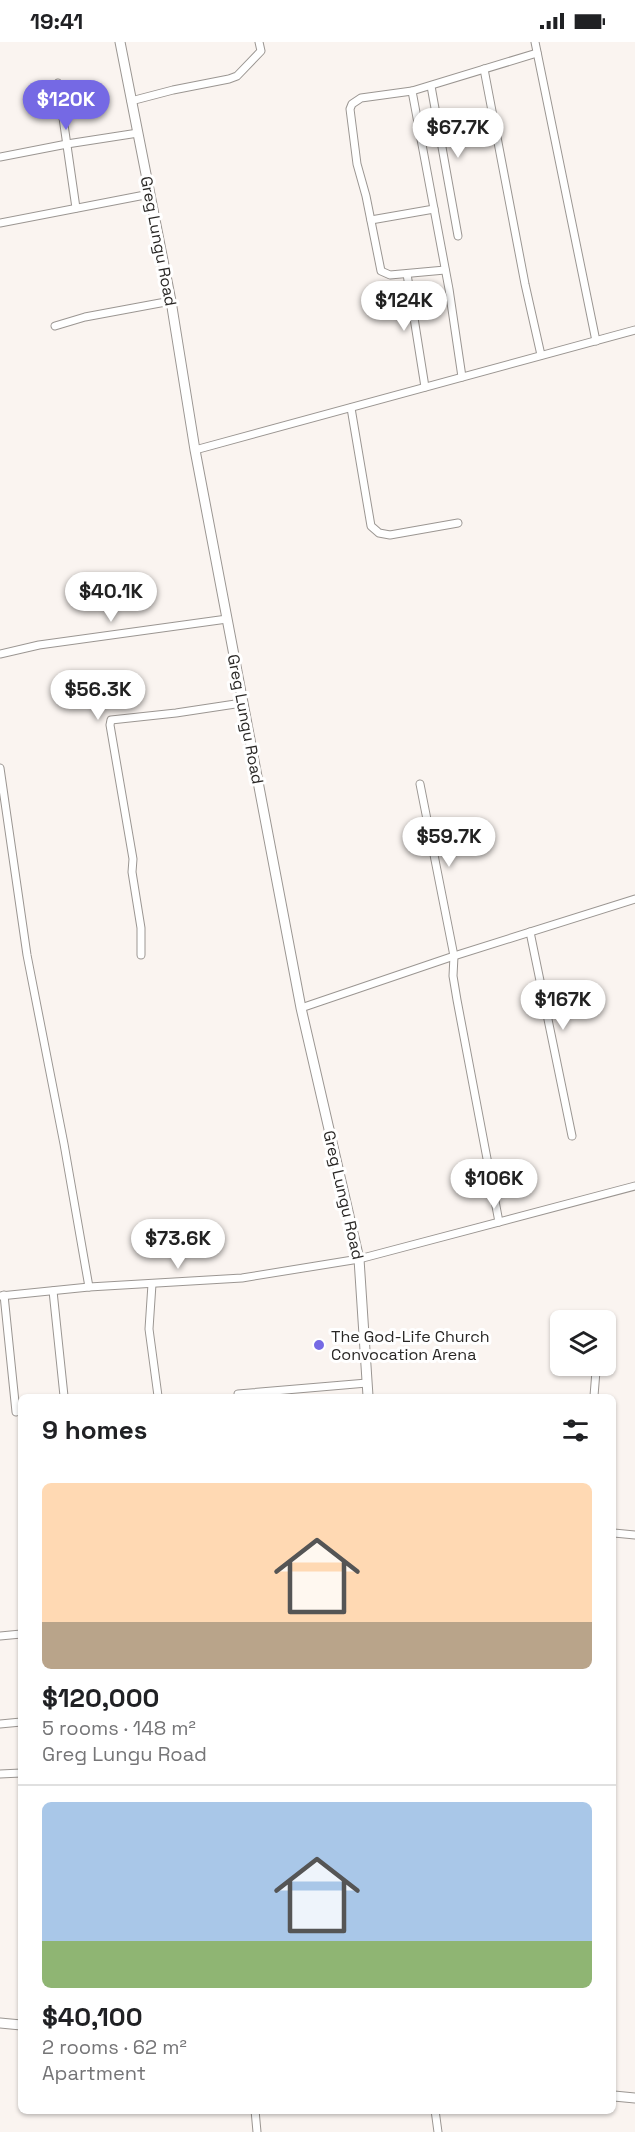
<!DOCTYPE html>
<html lang="en">
<head>
<meta charset="utf-8">
<style>
  :root { --surface:#fff; --page:#f6f6f6; --text:#202124; --muted:#757577; --line:#e0e0e0; --accent:#7569e4 }
  body { margin:0; font-family:"Space Grotesk",sans-serif; background:var(--page); color:var(--text); height:100vh; display:flex; flex-direction:column; font-size:22px; white-space:nowrap }
  * { box-sizing:border-box; margin:0 }
  p { font-size:20px; color:var(--muted) }
  .icon { flex:none; width:33px; height:33px; fill:none; stroke:currentColor; stroke-width:2; stroke-linecap:round; stroke-linejoin:round }
  .map { position:relative; flex:1; overflow:hidden }
  .drawer { position:absolute; left:18px; top:1352px; width:598px; height:720px; display:flex; flex-direction:column; background:var(--surface); border-radius:9px; box-shadow:0 2px 4px #0004 }
  .drawer>* { flex:none }
  .controls { position:absolute; left:550px; top:1268px; display:grid; gap:12px }
  .controls a { display:grid; place-items:center; width:66px; height:66px; border-radius:9px; background:var(--surface); box-shadow:0 2px 4px #0004; font-size:30px }
  .price { position:absolute; translate:-50% -51px; padding:0 14px; border-radius:21px; background:#fff; color:#222; font-size:20px; line-height:39px; filter:drop-shadow(0 2px 3px #0008) }
  .price::after { content:''; position:absolute; left:50%; top:36px; width:18px; height:14px; margin-left:-9px; background:inherit; clip-path:polygon(0 0,100% 0,50% 100%) }
  .price.active { background:var(--accent); color:#fff }
  ul { padding:0; list-style:none }
  li { display:grid; align-content:center; gap:12px; height:318px; padding:0 24px }
  li+li { border-top:2px solid var(--line) }
  li span { display:grid; place-items:center; height:186px; border-radius:9px; color:#555 }
  li>.icon { margin-inline-start:auto }
  span .icon { width:108px; height:108px; fill:#fffc; stroke-width:1 }
  li b { font-size:26px }
  h2 { display:flex; justify-content:space-between; align-items:center; height:72px; padding:0 24px; font-size:26px }
  .status { display:flex; justify-content:space-between; align-items:center; height:42px; padding:0 30px; background:var(--surface); direction:ltr }
  .status svg { height:16px; fill:currentColor }
  .map>svg:first-child { display:block }
  .lines { fill:none; stroke-linecap:round; stroke-linejoin:round }
  .street-casing { stroke:#9b9692; stroke-width:9 }
  .secondary-casing { stroke:#9b9692; stroke-width:11 }
  .street { stroke:#fff; stroke-width:7 }
  .secondary { stroke:#fff; stroke-width:9 }
  .poi-dot { fill:#7569e4; stroke:#fff; stroke-width:2 }
  .labels { text-anchor:middle; stroke-width:6; stroke-linejoin:round; paint-order:stroke }
  .street-label { font-size:16px; fill:#292725; stroke:#fff }
  .poi-label { font-size:16px; fill:#292725; stroke:#fff; text-anchor:start }
</style>
</head>
<body>
<div class="status"><b>19:41</b><svg viewBox="0 0 49 12"><path d="M0 12V9h3v3zM5 12V6h3v6zM10 12V3h3v9zM15 12V0h3v12zM26 1h20v11H26zM47 4h2v5h-2z"/></svg></div>
<div class="map">
<svg width="635" height="2090" viewBox="0 0 635 2090">
  <rect width="100%" height="100%" fill="#faf4f0"/>
  <g class="lines">
    <g class="street-casing">
      <g id="street">
        <path d="M535,0L596,299"/>
        <path d="M484,27L525,242L541,313"/>
        <path d="M58,41L76,166"/>
        <path d="M431,44L458,194"/>
        <path d="M412,49L361,56L352,62L350,67L357,122L366,154L381,229L390,233L445,228"/>
        <path d="M131,59L173,48L229,37L237,34L261,9L259,0"/>
        <path d="M0,115L67,102L138,91"/>
        <path d="M371,178L434,167"/>
        <path d="M0,181L150,152"/>
        <path d="M407,232L425,345"/>
        <path d="M55,284L85,275L171,259"/>
        <path d="M462,335L449,247L412,49L537,11"/>
        <path d="M351,366L371,484L379,491L390,493L458,481"/>
        <path d="M195,408L635,288"/>
        <path d="M0,612L39,603L227,577"/>
        <path d="M0,726L27,913L64,1102L89,1245"/>
        <path d="M420,742L454,914L453,934L457,958L499,1180"/>
        <path d="M530,890L572,1094"/>
        <path d="M141,913V886L132,830L133,817L110,683L111,678L176,671L242,661"/>
        <path d="M301,966L454,914L635,857"/>
        <path d="M152,1242L149,1287L158,1354"/>
        <path d="M53,1249L64,1354"/>
        <path d="M4,1253L16,1370"/>
        <path d="M0,1254L89,1245L242,1236L359,1217L635,1144"/>
        <path d="M238,1352L367,1341"/>
        <path d="M594,1354L596,1329"/>
        <path d="M614,1491L635,1493"/>
        <path d="M0,1594L21,1592"/>
        <path d="M0,1682L21,1680"/>
        <path d="M0,1732L21,1731"/>
        <path d="M255,2068L257,2090"/>
        <path d="M435,2068L438,2090"/>
      </g>
    </g>
    <g class="secondary-casing">
      <g id="secondary">
        <path d="M120,0L171,259L195,408L301,966L359,1217L368,1354"/>
        <path d="M0,1981L21,1983"/>
        <path d="M614,2054L635,2056"/>
      </g>
    </g>
    <use href="#street" class="street"/>
    <use href="#secondary" class="secondary"/>
  </g>
  <circle class="poi-dot" cx="319" cy="1303" r="6"/>
  <g class="labels">
    <g class="street-label">
      <text transform="translate(159 199) rotate(79)" y="6">Greg Lungu Road</text>
      <text transform="translate(246 677) rotate(79)" y="6">Greg Lungu Road</text>
      <text transform="translate(344 1153) rotate(77)" y="6">Greg Lungu Road</text>
    </g>
    <g class="poi-label">
      <text x="331" y="1300">The God-Life Church<tspan x="331" dy="18">Convocation Arena</tspan></text>
    </g>
  </g>
</svg>
<div class="controls">
<a><svg class="icon" aria-label="layers" viewBox="0 0 24 24"><path d="M12 4l9 5-9 5-9-5zM3 14l9 5 9-5"/></svg></a>
</div>
<b class="price active" style="left:66px;top:89px">$120K</b>
<b class="price" style="left:458px;top:117px">$67.7K</b>
<b class="price" style="left:404px;top:290px">$124K</b>
<b class="price" style="left:111px;top:581px">$40.1K</b>
<b class="price" style="left:98px;top:679px">$56.3K</b>
<b class="price" style="left:449px;top:826px">$59.7K</b>
<b class="price" style="left:563px;top:989px">$167K</b>
<b class="price" style="left:494px;top:1168px">$106K</b>
<b class="price" style="left:178px;top:1228px">$73.6K</b>
<section class="drawer">
<h2>9 homes<svg class="icon" aria-label="filters" viewBox="0 0 24 24"><path d="M4 7h16M4 17h16"/><circle cx="9" cy="7" r="2"/><circle cx="15" cy="17" r="2"/></svg></h2>
<ul>
<li><span style="background:linear-gradient(#ffd9b3 75%,#b9a48a 0)"><svg class="icon" aria-label="home" viewBox="0 0 24 24"><path d="M3 11l9-7 9 7M6 9v11h12V9"/></svg></span><div><b>$120,000</b><p>5 rooms · 148 m²</p><p>Greg Lungu Road</p></div></li>
<li><span style="background:linear-gradient(#a9c7e8 75%,#8fb573 0)"><svg class="icon" aria-label="home" viewBox="0 0 24 24"><path d="M3 11l9-7 9 7M6 9v11h12V9"/></svg></span><div><b>$40,100</b><p>2 rooms · 62 m²</p><p>Apartment</p></div></li>
</ul>
</section>
</div>
</body>
</html>
